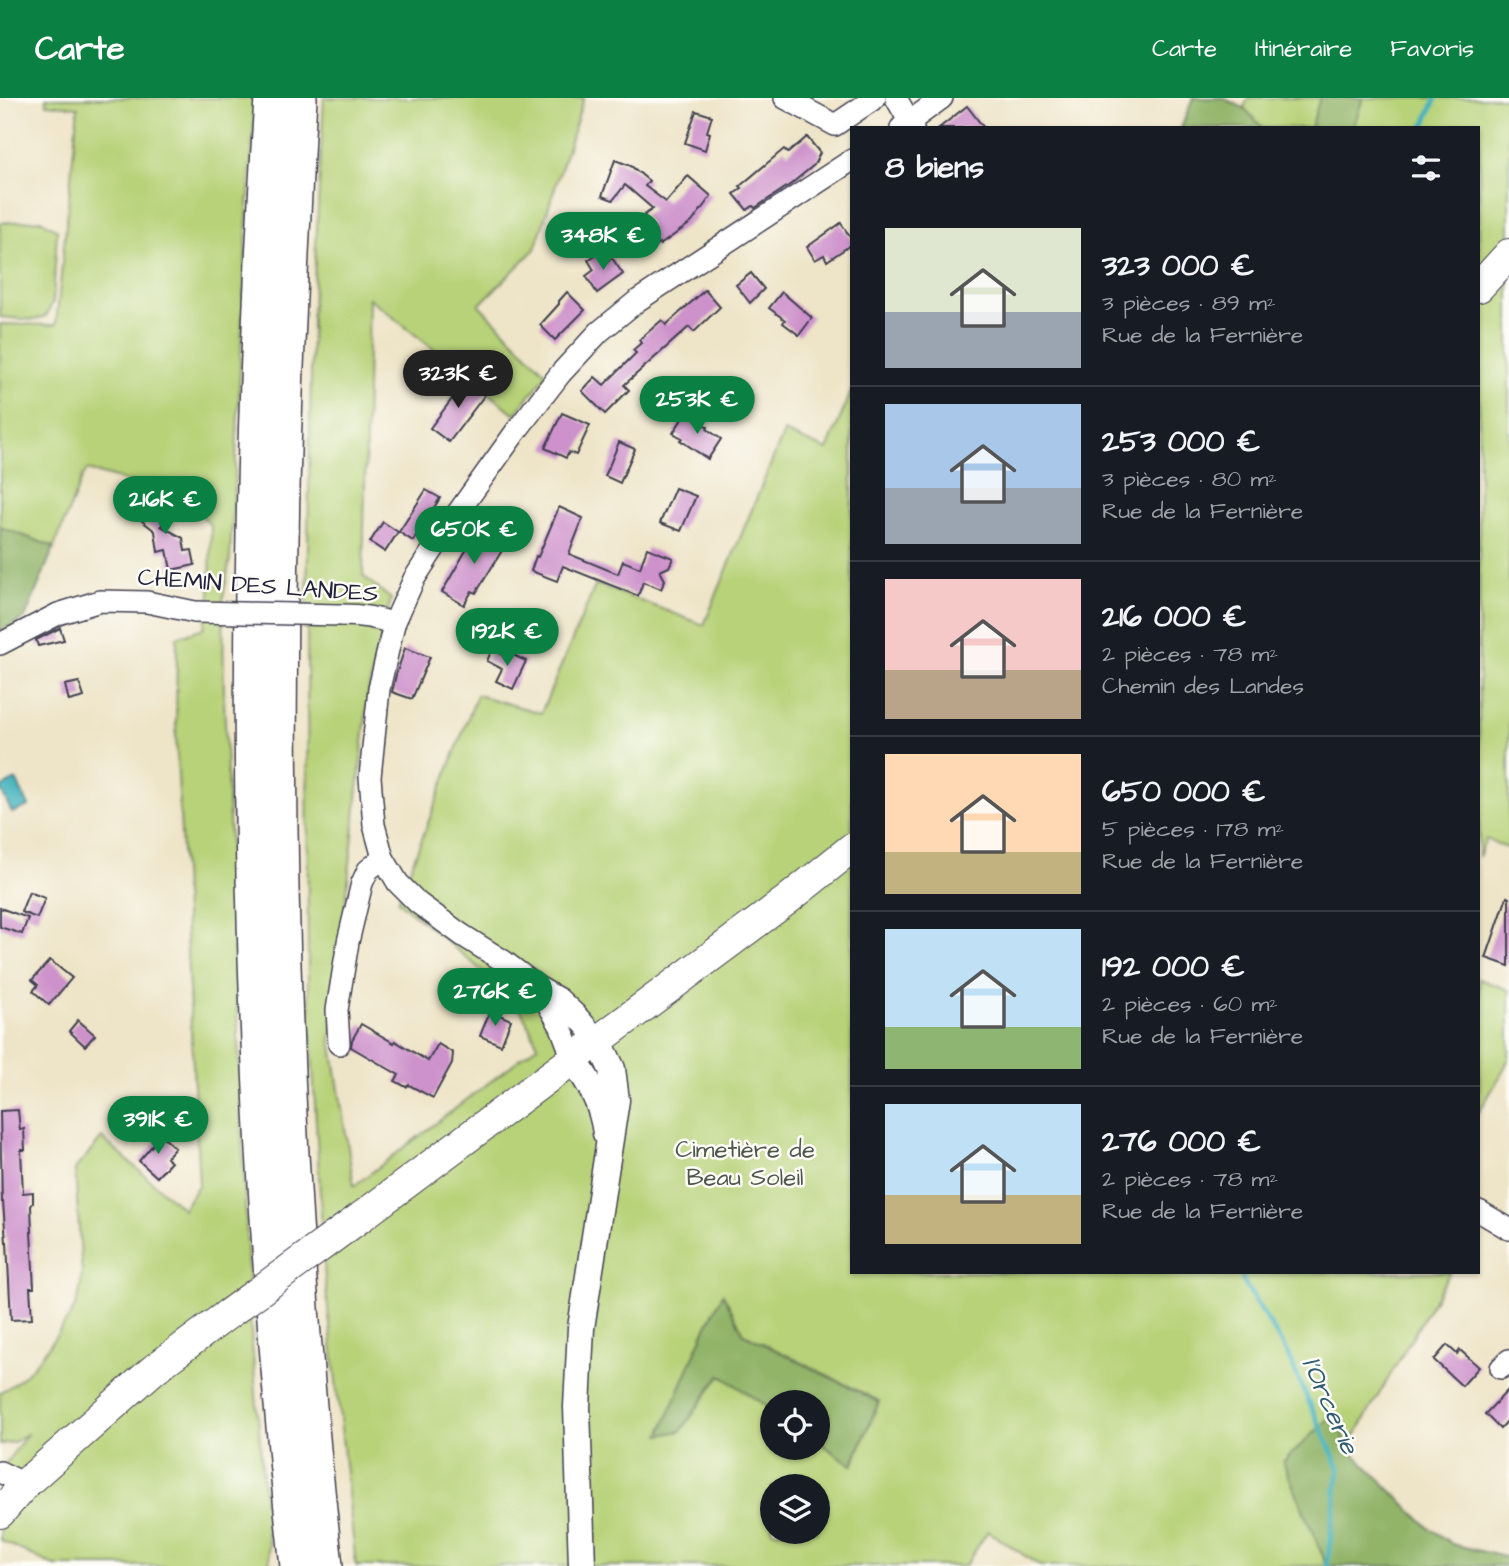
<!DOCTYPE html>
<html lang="fr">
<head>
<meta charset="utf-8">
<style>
  :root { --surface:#171b24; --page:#20242c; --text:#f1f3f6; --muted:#9ea1a6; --line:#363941; --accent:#0b8043 }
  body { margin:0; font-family:"Architects Daughter",sans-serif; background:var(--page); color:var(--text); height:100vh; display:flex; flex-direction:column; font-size:26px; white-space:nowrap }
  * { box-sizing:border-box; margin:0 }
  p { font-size:23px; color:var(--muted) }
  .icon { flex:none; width:38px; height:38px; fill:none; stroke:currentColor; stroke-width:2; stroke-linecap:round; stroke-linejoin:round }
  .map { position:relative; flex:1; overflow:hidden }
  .details { position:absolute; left:850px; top:28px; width:630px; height:1148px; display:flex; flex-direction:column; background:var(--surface); border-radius:0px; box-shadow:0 2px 5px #0004 }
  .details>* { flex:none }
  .tools { position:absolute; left:760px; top:1292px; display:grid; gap:14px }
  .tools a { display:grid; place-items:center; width:70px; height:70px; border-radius:50%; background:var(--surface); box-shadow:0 2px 5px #0004; font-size:35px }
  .price { position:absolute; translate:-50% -60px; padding:0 16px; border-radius:24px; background:var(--accent); color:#fff; font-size:23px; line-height:46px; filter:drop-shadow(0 2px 4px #0008) }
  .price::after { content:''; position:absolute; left:50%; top:42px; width:21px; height:16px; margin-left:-10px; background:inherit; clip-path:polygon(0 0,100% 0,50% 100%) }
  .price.on { background:#222; color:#fff }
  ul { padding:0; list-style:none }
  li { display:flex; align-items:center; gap:21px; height:175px; padding:0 35px }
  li+li { border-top:2px solid var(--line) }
  li span { display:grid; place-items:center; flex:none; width:196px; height:140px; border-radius:0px; color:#555 }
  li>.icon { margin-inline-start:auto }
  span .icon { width:84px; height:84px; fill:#fffc; stroke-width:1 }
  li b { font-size:30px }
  h2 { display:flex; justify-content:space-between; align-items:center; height:84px; padding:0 35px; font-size:30px }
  header { display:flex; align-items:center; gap:42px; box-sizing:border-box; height:98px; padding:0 35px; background:var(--accent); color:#fff }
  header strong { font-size:33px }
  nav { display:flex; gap:38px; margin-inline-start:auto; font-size:24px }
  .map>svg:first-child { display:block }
  .green { fill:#b7d278; stroke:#6c7a5a; stroke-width:2; fill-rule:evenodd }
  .forest { fill:#91b468; stroke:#5a6b52; stroke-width:2 }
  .water { fill:#43b2bc; stroke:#326a7c; stroke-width:2 }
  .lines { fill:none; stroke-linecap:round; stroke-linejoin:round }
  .stream { stroke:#43b2bc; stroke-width:5 }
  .building { fill:#cd91cb }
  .minor-casing { stroke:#413f50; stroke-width:24 }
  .tertiary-casing { stroke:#413f50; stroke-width:29 }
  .secondary-casing { stroke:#413f50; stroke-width:32 }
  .trunk-casing { stroke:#413f50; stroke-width:38 }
  .minor { stroke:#fff; stroke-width:21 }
  .tertiary { stroke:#fff; stroke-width:26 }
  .secondary { stroke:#fff; stroke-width:30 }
  .trunk { stroke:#fff; stroke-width:35 }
  .minor-bridge-casing { stroke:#413f50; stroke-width:24; stroke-linecap:butt }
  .secondary-bridge-casing { stroke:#413f50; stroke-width:32; stroke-linecap:butt }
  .minor-bridge { stroke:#fff; stroke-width:21 }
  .secondary-bridge { stroke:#fff; stroke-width:30 }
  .labels { text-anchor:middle; stroke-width:5; stroke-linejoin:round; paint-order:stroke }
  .street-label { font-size:24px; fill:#22223b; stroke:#fdfcf7 }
  .park-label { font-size:24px; fill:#4f574d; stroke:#fdfcf7 }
  .water-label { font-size:26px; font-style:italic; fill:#2f5c6f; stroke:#fdfcf7 }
</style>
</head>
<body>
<header>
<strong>Carte</strong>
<nav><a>Carte</a><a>Itinéraire</a><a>Favoris</a></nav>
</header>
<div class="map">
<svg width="1509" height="1468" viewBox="0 0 1509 1468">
  <rect width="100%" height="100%" fill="#fdfcf7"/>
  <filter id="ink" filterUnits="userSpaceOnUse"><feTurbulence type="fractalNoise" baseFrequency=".0143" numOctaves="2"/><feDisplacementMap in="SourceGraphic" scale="14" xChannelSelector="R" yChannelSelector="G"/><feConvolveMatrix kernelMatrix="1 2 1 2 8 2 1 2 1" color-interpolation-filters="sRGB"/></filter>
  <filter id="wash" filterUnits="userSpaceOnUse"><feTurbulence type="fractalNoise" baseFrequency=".00686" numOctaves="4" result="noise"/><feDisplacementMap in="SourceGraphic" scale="28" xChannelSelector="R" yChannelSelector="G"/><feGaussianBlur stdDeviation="1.57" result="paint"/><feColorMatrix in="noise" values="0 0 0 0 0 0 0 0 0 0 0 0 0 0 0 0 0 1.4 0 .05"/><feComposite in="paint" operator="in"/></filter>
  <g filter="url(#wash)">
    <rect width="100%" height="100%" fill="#eee4c7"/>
    <g class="green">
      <path d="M46,0H256L247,122L236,358L230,460L223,501L224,602L250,1221L270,1468H55L0,1442V1373L28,1335L14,1344L0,1346V1294C31,1280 50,1245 70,1218C79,1204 82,1190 82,1174L75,1071L102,1040L183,1111L199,1086L176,638L177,539L204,530L210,499L211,428L180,393L130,384L87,372L83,378L54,449L0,429V226L56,227L78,9L47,6Z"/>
      <path d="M324,0H584L535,151L479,207L547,276L515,316L369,200L363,478L391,501L369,589L331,941L354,1088L538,947L515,900L398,803L477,597L541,615L596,486L704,527L784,334L827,352L852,292V1174H1450L1348,1350L1335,1315L1283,1364L1327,1468H1040L988,1433L965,1468H356L325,1182L308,884L307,504L312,220ZM723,1197L744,1236L879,1303L853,1367L817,1343V1349H772V1312L720,1277L681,1333L661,1336L704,1234ZM772,1388H817V1433H772Z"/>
      <path d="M1248,0H1320L1311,30H1263L1244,10Z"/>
      <path d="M1363,0H1509V751L1486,741L1479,759V30H1353Z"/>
      <path d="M41,122L57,132L53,204L46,218L34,222L0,219V125Z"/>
      <path d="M1479,881L1509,892V960L1502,975L1479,1014Z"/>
    </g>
    <g class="forest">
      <path d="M1193,0H1223L1244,10L1263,30H1181Z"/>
      <path d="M1320,0H1363L1353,30H1311Z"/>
      <path d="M0,429L54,449L25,520L0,533Z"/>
      <path d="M723,1196L744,1236L879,1304L852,1367L817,1343V1304H772V1312L720,1277L681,1333L660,1337L704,1234Z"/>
      <path d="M1336,1314L1348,1350L1426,1427L1452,1446L1509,1460V1468H1327L1283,1364Z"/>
    </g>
    <path class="water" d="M16,682L29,708L12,715L0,690Z"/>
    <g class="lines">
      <g class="stream">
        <path d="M1423,30L1436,0"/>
        <path d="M1242,1174L1243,1183L1284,1249L1339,1370L1327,1468"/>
      </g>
    </g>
    <g id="blocks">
      <g class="building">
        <path d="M967,8L984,30H939Z"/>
        <path d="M696,13L712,18L707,34L710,35L705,52L685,45Z"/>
        <path d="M807,39L820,55L814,67L791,86L755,110L753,108L747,112L734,96L742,90L740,88L784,51L788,55Z"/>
        <path d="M615,62L631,68L649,83L645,88L666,104L688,78L711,98L692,124L660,147L659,145L647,153L635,136L650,126L644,117L653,111L625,87L613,102L602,98Z"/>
        <path d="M841,125L852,142V146L827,163L824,157L815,162L807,149Z"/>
        <path d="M600,154L607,164L612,160L623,176L597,195L586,178L594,172L588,162Z"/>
        <path d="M751,175L764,191L750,205L736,187Z"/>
        <path d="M705,192L720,209L694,234L689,229L624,287L629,292L605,316L582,293L595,279L604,287L636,255L633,252L641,245L639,242L662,222L666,227Z"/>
        <path d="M567,194L585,212L555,242L540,227L559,206V203Z"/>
        <path d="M782,194L812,220L799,237L783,225L785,222L769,210Z"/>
        <path d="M468,280L487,294L449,344L430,330Z"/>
        <path d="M562,315L590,327L576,357L569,354L566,360L545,350Z"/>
        <path d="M686,315L708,329L707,331L721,341L708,361L680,342L682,340L673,335Z"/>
        <path d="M619,344L635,351L620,385L605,378Z"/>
        <path d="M675,390L696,398L681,433L660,425Z"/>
        <path d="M426,392L440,400L413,443L399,434Z"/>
        <path d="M142,401L167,417L161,428L183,440L185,453L192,452L195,467L171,472L167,452L158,454L155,433L133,416Z"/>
        <path d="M559,409L583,420L569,456L618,476L623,463L640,470L647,450L673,460L669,469L660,473L665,482L661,491L643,484L638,498L563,468L557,483L531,473L536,458L538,459Z"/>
        <path d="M383,424L398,434L385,454L370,444Z"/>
        <path d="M474,431L506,446L476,495L472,493L464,507L442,494L468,449L465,447Z"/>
        <path d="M60,530L64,542L38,548L36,542Z"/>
        <path d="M405,550L430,559L412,601L392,594L396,577Z"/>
        <path d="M492,551L508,559L509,555L526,563L513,591L496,583L502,571L487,563Z"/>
        <path d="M79,584L84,599L69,603L65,587Z"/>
        <path d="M29,794L45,800L37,820L21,814Z"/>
        <path d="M1507,799L1509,800V868L1486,860Z"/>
        <path d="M0,810L28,820L22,836L0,829Z"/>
        <path d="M50,862L72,880L49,907L33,893L38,887L32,882Z"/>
        <path d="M490,913L511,922L501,947L480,938Z"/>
        <path d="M78,922L95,937L85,948L69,933Z"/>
        <path d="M361,926L394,945L395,943L428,963L438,946L453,955L452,965L433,1000L409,987L406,989L395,983L399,977L351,949L352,942Z"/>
        <path d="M18,1012L20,1032L24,1031L25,1052H21L23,1095L33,1094V1105L31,1108L32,1134H31L34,1190H30L32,1221L11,1222L7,1144H6L3,1104H2L0,1013Z"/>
        <path d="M161,1037L175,1050L166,1060L171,1064L157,1079L139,1063Z"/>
        <path d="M1447,1247L1457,1256L1460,1252L1479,1269L1462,1288L1434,1262Z"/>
        <path d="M1509,1291V1321L1500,1331L1485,1316Z"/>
      </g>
    </g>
  </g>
  <g filter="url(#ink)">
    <use href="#blocks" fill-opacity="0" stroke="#413f50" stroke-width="2"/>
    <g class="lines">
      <g class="minor-casing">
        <g id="minor">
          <path d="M785,0L835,27L875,0"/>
          <path d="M896,0L913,30"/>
          <path d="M901,30L942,0"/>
          <path d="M341,517C359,517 377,519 394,526"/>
          <path d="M0,546L58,516L100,503L147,504L195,514"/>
          <path d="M541,894L561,929L573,961"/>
          <path d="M598,942L576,917L559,901L538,889L505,864L462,837L418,805L398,785L383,760L374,727L370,679L379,591L394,526L414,481L449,427L517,332L561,275L599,234L637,203L852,62"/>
          <path d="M339,946L337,912L348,844L362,785L368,772L383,760"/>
          <path d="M1479,1113L1509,1131"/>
          <path d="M1501,1270L1509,1262"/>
          <path d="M0,1374L25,1386"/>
        </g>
      </g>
      <g class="tertiary-casing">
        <g id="tertiary">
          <path d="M573,961C590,985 602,1005 606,1035"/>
          <path d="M582,1468L577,1309L581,1230L616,1002L612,971L598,942"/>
        </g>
      </g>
      <g class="secondary-casing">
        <g id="secondary">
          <path d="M1479,189L1509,156"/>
          <path d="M361,1119L787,802L852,750"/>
          <path d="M0,1415L25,1386L153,1272L228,1216"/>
        </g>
      </g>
      <g class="trunk-casing">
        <g id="trunk">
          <path d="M272,0C241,489 244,981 298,1468"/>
          <path d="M299,0C292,130 285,261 282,391C273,751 285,1111 325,1468"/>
        </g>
      </g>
      <use href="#minor" class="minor"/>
      <use href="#tertiary" class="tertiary"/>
      <use href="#secondary" class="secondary"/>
      <use href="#trunk" class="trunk"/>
      <g class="minor-bridge-casing">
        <path id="minor-bridge" d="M195,514L341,517"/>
      </g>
      <g class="secondary-bridge-casing">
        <path id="secondary-bridge" d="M228,1216L361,1119"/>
      </g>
      <use href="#minor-bridge" class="minor-bridge"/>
      <use href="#secondary-bridge" class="secondary-bridge"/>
    </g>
  </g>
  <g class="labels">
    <g class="street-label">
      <text transform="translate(258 487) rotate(4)" y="8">CHEMIN DES LANDES</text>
    </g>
    <g class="park-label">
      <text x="745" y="1059">Cimetière de<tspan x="745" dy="28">Beau Soleil</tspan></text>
    </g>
    <g class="water-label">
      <text transform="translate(1331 1307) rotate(66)" y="9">l'Orcerie</text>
    </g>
  </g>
</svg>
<div class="tools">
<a><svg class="icon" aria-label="locate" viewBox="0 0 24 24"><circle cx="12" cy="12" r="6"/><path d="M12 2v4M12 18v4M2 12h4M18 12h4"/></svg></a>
<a><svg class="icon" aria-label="layers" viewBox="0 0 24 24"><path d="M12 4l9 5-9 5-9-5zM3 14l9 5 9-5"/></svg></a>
</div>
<b class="price" style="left:603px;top:174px">348K €</b>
<b class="price on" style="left:458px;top:312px">323K €</b>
<b class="price" style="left:697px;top:338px">253K €</b>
<b class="price" style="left:165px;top:438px">216K €</b>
<b class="price" style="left:474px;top:468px">650K €</b>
<b class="price" style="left:507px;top:570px">192K €</b>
<b class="price" style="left:495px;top:930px">276K €</b>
<b class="price" style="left:158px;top:1058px">391K €</b>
<section class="details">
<h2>8 biens<svg class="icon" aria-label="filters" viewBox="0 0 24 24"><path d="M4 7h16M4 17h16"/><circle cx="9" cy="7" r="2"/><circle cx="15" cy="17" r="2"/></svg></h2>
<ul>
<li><span style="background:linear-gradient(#dfe7d0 60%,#9aa5b1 0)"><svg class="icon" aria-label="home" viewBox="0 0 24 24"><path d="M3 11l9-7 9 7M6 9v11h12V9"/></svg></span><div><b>323 000 €</b><p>3 pièces · 89 m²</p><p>Rue de la Fernière</p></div></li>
<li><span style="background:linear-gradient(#a9c7e8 60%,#9aa5b1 0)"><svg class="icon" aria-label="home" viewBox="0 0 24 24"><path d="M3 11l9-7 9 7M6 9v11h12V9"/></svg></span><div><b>253 000 €</b><p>3 pièces · 80 m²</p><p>Rue de la Fernière</p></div></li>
<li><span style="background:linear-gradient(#f6c9c9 65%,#b9a48a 0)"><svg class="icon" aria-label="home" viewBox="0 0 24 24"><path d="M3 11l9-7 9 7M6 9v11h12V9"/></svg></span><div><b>216 000 €</b><p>2 pièces · 78 m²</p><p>Chemin des Landes</p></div></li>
<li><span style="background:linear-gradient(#ffd9b3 70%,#c2b280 0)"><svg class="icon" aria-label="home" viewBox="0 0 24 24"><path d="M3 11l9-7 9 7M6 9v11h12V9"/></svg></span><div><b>650 000 €</b><p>5 pièces · 178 m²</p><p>Rue de la Fernière</p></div></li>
<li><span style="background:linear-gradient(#bfe0f5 70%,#8fb573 0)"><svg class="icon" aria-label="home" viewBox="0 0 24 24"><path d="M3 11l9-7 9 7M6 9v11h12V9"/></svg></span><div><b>192 000 €</b><p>2 pièces · 60 m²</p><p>Rue de la Fernière</p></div></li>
<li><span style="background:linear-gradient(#bfe0f5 65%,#c2b280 0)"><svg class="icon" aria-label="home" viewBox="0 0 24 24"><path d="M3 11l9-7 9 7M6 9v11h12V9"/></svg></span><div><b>276 000 €</b><p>2 pièces · 78 m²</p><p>Rue de la Fernière</p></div></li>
</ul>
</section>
</div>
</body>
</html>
